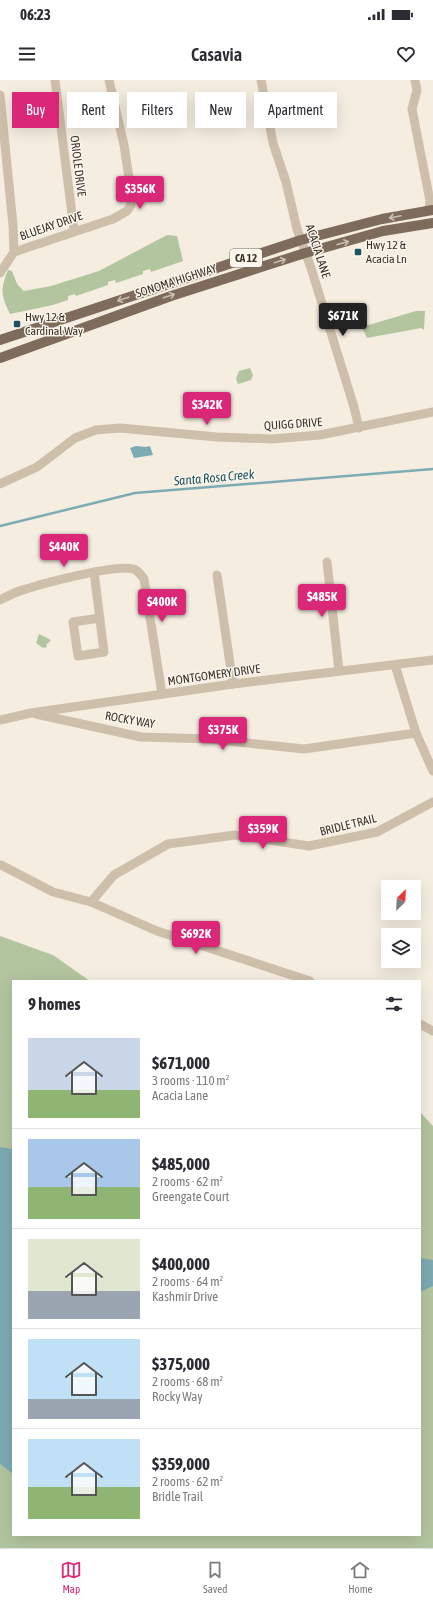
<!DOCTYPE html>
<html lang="en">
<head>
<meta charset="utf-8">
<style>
  :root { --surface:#fff; --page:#f2f2f3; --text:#2b2b33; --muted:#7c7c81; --line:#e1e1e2; --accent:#db2777 }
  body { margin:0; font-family:"Asap Condensed",sans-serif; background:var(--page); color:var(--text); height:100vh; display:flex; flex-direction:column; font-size:15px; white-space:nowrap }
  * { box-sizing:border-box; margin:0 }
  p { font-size:13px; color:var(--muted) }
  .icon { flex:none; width:22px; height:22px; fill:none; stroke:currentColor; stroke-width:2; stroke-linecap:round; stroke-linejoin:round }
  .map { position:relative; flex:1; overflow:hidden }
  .details { position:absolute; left:12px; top:900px; width:409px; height:556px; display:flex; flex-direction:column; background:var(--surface); border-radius:0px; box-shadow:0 4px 16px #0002 }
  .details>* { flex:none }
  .guide { position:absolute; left:12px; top:12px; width:409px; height:36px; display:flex; gap:8px }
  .needle { width:26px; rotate:24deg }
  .controls { position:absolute; left:381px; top:800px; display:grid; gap:8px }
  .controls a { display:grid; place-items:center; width:40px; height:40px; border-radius:0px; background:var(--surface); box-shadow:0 4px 16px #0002; font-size:20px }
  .price { position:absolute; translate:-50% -34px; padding:0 9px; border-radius:4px; background:var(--accent); color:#fff; font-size:13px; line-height:26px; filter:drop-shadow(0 1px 2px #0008) }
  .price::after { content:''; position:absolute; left:50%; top:24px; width:12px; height:9px; margin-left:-6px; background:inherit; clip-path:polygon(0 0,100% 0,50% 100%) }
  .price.on { background:#222; color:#fff }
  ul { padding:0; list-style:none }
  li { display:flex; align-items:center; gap:12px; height:100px; padding:0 16px }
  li+li { border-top:1px solid var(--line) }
  li span { display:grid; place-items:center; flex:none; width:112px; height:80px; border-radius:0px; color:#555 }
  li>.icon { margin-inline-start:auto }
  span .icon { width:48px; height:48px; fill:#fffc; stroke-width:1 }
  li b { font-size:17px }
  h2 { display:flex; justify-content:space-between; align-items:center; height:48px; padding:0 16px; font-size:17px }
  .tag { padding:0 14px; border-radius:0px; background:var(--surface); box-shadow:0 4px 16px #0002; font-size:14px; line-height:36px }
  .tag.on { background:var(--accent); color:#fff }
  .status { display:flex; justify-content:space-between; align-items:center; height:28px; padding:0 20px; background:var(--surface); direction:ltr }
  .status svg { height:11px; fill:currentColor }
  header { display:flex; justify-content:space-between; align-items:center; height:52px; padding:0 16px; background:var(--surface); font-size:18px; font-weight:600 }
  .dock { display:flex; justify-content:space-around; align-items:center; height:56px; border-top:1px solid var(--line); background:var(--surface); font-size:11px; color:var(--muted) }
  .dock a { display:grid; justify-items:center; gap:2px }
  .dock .on { color:var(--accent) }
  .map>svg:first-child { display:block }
  .green { fill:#b3c59e }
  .water { fill:#7dabb3 }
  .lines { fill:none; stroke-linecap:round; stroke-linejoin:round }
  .stream { stroke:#7dabb3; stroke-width:2.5 }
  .minor { stroke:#cebfab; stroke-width:9 }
  .major { stroke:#7e6b5b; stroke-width:10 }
  .oneway { stroke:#c9beb3 }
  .poi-dot { fill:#1d5360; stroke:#fbf6ed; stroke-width:1.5 }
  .labels { text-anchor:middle; stroke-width:3; stroke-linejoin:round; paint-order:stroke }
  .shield { fill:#fbf6ed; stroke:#756d64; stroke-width:1 }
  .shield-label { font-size:11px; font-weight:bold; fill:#3b322a }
  .street-label { font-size:12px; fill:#3b322a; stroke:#fbf6ed }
  .poi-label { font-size:12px; fill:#3b322a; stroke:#fbf6ed; text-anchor:start }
  .water-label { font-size:13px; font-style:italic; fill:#1d5360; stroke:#fbf6ed }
</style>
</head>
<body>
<div class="status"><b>06:23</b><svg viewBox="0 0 49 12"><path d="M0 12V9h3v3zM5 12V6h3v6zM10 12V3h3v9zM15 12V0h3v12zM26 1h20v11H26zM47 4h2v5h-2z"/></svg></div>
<header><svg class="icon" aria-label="menu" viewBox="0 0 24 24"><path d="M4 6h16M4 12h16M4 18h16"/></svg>Casavia<svg class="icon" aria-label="heart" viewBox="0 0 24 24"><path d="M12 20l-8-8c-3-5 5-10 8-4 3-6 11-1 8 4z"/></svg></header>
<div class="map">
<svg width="433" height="1468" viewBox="0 0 433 1468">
  <rect width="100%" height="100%" fill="#f4ede0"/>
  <g class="green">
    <path d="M167,155L177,156L183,181L151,192L150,189L143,191V194L116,203L115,200L108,202V205L76,216L75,214L68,216V220L53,225L10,234C1,215 0,210 8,190L12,191L17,204L24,211L51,206L99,191Z"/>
    <path d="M416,231H425L424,250L421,248L367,258L362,247Z"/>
    <path d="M250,288L253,295L251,300L238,304L236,299L239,291Z"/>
    <path d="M39,554L51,560L46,565L47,567L45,568L44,567L43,568L36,563Z"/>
    <path d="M0,856L53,875L90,901H13V1455H420V1032L433,1046V1468H0Z"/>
  </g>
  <g class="water">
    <path d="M136,366L146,367L150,366L153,375L134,378L130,368Z"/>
    <path d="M0,1067L13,1069V1394L0,1384Z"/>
    <path d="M420,1178L433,1180V1206L420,1212Z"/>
  </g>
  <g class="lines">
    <path class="stream" d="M0,446L135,413L433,389"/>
    <g class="minor">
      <path d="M55,0L74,150"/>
      <path d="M261,0L273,63L286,102L297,149L311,188L354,327L359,348"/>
      <path d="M415,0L417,10L412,29L430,121L429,130"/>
      <path d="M0,15L13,145L14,172L0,193"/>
      <path d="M14,172L113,139L127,131L131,125V111L124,65L109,0"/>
      <path d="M0,404L37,387L75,358L96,350L120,348L217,357L272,359L320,355L433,332"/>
      <path d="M327,482L339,591"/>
      <path d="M94,492L104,572L78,576L73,542L100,538"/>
      <path d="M217,495L233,604"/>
      <path d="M0,520C8,516 17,511 26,509C45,503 116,484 133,489C138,490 141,495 144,499L162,614"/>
      <path d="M395,585L416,653L433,691"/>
      <path d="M36,634L141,657L209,659L304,669L416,653"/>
      <path d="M0,640L31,633L233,604L433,580"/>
      <path d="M1,785L53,812L91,822L157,851L310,901"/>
      <path d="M91,822L114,795L168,764L235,755L309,766L377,752L433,722"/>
      <path d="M420,944L433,951"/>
    </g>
    <g class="major">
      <path d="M0,260L301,160L382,139L433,130"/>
      <path d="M0,278L171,216L305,173L383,151L433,143"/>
    </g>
  </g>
  <defs><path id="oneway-shaft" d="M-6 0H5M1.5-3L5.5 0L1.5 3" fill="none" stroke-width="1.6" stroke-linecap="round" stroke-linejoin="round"/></defs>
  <g class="oneway">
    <use href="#oneway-shaft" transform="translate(395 137) rotate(168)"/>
    <use href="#oneway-shaft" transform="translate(343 163) rotate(-15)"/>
    <use href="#oneway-shaft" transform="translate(280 181) rotate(-17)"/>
    <use href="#oneway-shaft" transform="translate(169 216) rotate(-18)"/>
    <use href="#oneway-shaft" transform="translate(123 219) rotate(162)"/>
  </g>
  <g class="poi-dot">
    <rect x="354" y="168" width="8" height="8" rx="2"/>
    <rect x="13" y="240" width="8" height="8" rx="2"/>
  </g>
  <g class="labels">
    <rect class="shield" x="230" y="169" width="32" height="18" rx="3"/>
    <g class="shield-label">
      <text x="246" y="182">CA 12</text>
    </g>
    <g class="street-label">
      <text transform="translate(78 86) rotate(83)" y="4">ORIOLE DRIVE</text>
      <text transform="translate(51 146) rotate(-19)" y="4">BLUEJAY DRIVE</text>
      <text transform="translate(318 171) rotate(72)" y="4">ACACIA LANE</text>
      <text transform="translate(176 201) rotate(-18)" y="4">SONOMA HIGHWAY</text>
      <text transform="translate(293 344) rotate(-4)" y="4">QUIGG DRIVE</text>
      <text transform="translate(214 595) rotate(-8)" y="4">MONTGOMERY DRIVE</text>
      <text transform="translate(130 640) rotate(10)" y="4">ROCKY WAY</text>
      <text transform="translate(348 745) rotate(-14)" y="4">BRIDLE TRAIL</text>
    </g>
    <g class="poi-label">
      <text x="366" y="169">Hwy 12 &amp;<tspan x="366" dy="14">Acacia Ln</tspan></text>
      <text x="25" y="241">Hwy 12 &amp;<tspan x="25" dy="14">Cardinal Way</tspan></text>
    </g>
    <g class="water-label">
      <text transform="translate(214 397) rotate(-5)" y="5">Santa Rosa Creek</text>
    </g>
  </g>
</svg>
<div class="controls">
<a><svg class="needle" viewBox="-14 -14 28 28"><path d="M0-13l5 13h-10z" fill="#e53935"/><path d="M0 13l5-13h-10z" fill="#7c7c81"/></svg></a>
<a><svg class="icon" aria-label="layers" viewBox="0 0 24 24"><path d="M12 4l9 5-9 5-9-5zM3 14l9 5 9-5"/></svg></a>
</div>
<b class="price" style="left:140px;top:130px">$356K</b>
<b class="price on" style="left:343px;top:257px">$671K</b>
<b class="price" style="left:207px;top:346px">$342K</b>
<b class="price" style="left:64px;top:488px">$440K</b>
<b class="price" style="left:322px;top:538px">$485K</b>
<b class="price" style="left:162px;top:543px">$400K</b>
<b class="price" style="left:223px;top:671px">$375K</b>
<b class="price" style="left:263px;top:770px">$359K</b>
<b class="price" style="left:196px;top:875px">$692K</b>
<div class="guide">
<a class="tag on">Buy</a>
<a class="tag">Rent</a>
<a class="tag">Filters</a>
<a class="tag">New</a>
<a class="tag">Apartment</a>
</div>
<section class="details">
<h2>9 homes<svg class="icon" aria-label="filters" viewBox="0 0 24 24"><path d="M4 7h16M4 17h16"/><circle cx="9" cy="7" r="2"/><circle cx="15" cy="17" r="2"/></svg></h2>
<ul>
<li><span style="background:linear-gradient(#c9d6e8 65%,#8fb573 0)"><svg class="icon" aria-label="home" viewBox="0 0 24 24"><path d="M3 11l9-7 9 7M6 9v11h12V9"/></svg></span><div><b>$671,000</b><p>3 rooms · 110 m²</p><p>Acacia Lane</p></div></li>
<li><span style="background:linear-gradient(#a9c7e8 60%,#8fb573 0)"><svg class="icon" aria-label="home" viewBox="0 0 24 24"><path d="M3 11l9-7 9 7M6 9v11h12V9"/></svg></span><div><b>$485,000</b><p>2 rooms · 62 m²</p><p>Greengate Court</p></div></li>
<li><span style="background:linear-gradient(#dfe7d0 65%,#9aa5b1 0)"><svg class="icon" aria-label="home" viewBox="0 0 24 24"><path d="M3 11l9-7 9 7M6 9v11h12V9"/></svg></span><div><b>$400,000</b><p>2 rooms · 64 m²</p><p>Kashmir Drive</p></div></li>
<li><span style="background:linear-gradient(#bfe0f5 75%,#9aa5b1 0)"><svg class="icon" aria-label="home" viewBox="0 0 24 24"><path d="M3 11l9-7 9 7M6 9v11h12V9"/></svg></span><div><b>$375,000</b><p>2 rooms · 68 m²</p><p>Rocky Way</p></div></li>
<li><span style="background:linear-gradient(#bfe0f5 60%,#8fb573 0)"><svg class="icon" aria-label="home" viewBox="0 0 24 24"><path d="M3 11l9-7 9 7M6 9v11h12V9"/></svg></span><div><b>$359,000</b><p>2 rooms · 62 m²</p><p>Bridle Trail</p></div></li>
</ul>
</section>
</div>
<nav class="dock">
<a class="on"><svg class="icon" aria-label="map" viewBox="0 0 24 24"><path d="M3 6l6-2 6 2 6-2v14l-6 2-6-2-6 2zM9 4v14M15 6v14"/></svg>Map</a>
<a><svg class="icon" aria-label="saved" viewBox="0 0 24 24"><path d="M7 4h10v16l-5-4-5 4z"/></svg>Saved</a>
<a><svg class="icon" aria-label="home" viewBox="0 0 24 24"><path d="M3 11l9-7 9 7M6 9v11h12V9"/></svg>Home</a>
</nav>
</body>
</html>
